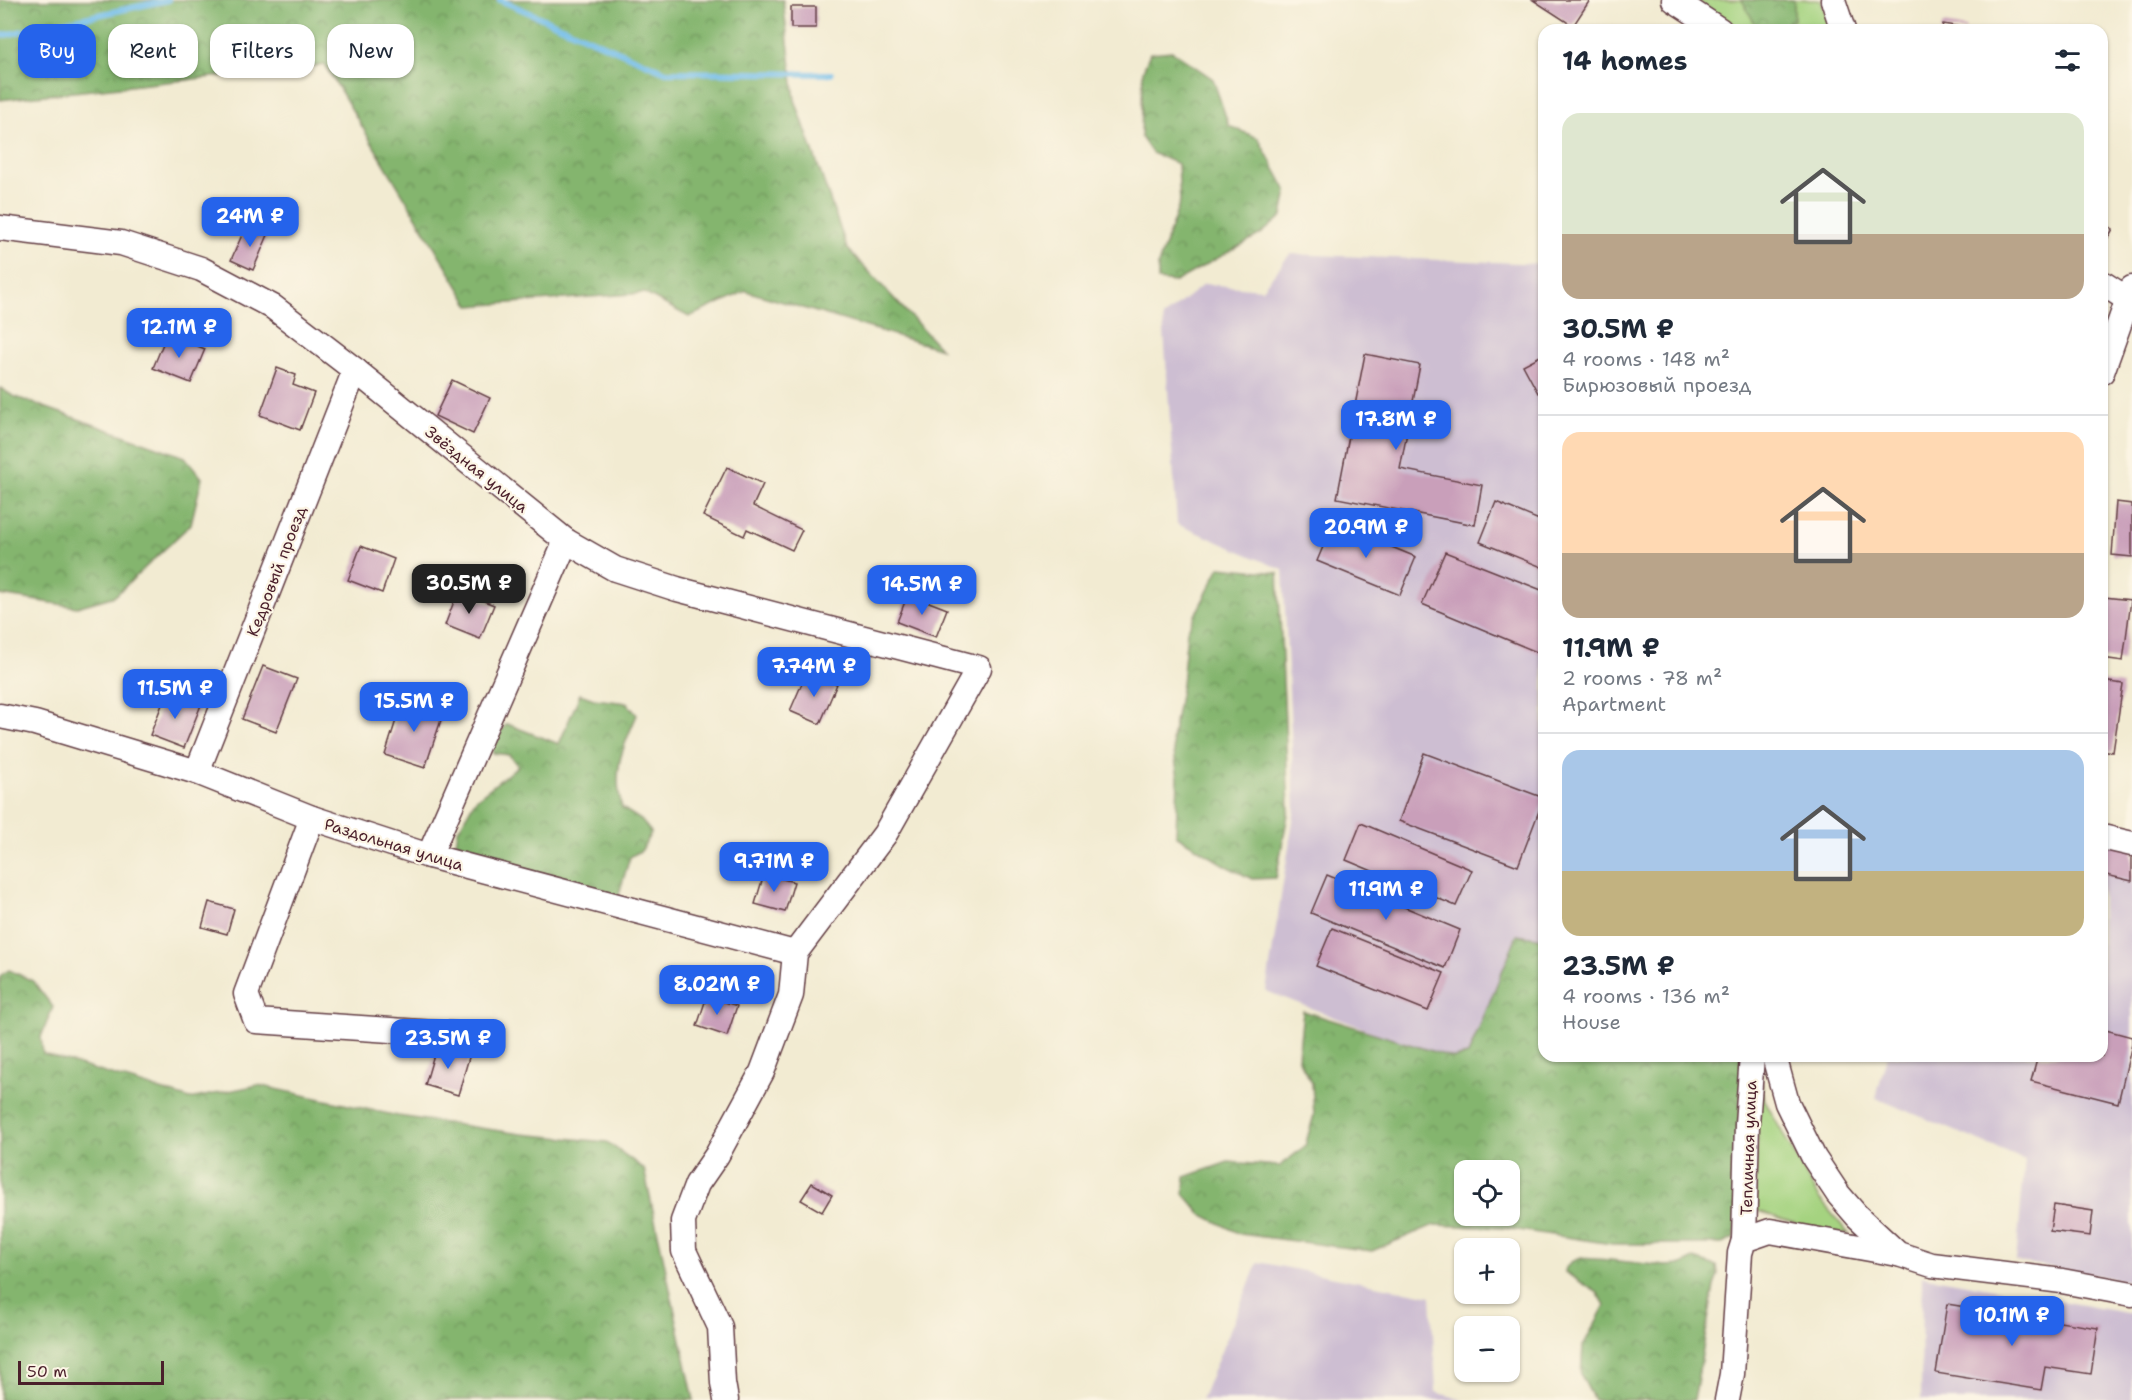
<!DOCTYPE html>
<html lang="en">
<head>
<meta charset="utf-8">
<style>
  :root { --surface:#fff; --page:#f6f6f7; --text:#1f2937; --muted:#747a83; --line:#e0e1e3; --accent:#2563eb }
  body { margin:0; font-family:"Shantell Sans",sans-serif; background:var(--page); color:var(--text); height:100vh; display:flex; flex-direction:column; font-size:22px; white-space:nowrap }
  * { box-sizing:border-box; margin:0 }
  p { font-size:20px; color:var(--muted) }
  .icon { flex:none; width:33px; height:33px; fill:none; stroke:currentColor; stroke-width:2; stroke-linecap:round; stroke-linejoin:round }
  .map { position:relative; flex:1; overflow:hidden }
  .side { position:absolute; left:1538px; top:24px; width:570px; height:1038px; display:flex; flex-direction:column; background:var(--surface); border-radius:18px; box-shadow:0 2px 4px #0004 }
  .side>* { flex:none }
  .top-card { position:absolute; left:18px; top:24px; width:570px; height:54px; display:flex; gap:12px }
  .fabs { position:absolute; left:1454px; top:1160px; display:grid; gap:12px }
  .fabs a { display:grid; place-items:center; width:66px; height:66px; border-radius:12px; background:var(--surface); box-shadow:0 2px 4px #0004; font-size:30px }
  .scale { position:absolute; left:18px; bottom:15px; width:146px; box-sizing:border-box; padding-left:6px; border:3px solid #4a1f2b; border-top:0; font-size:16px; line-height:21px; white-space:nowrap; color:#4a1f2b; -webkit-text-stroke:4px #fcf5e5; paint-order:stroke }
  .price { position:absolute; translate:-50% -51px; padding:0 14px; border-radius:12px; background:var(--accent); color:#fff; font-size:20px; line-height:39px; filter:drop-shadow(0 2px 3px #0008) }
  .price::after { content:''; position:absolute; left:50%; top:36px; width:18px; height:14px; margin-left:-9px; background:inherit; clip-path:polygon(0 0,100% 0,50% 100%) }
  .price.on { background:#222; color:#fff }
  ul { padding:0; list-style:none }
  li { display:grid; align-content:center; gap:12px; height:318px; padding:0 24px }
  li+li { border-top:2px solid var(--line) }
  li span { display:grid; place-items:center; height:186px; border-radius:18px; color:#555 }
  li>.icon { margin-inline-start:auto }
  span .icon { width:108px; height:108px; fill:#fffc; stroke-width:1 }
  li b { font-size:26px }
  h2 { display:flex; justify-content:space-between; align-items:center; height:72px; padding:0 24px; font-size:26px }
  .pill { padding:0 21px; border-radius:18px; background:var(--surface); box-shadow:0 2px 4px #0004; font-size:21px; line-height:54px }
  .pill.on { background:var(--accent); color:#fff }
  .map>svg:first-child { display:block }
  .industrial { fill:#cdbed2 }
  .green { fill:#a5d380; stroke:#787956; stroke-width:1.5 }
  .forest { fill:url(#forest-crowns); stroke:#676a4c; stroke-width:1.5; fill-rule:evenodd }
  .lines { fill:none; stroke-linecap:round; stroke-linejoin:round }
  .stream { stroke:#71bdeb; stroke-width:6 }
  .building { fill:#c99fba }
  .minor-casing { stroke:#633e44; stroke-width:27 }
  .minor { stroke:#fff; stroke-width:24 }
  .labels { text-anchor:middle; stroke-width:4.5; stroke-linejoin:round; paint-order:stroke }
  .street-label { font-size:16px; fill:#4a1f2b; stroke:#fcf5e5 }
</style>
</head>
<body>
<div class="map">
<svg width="2132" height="1400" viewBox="0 0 2132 1400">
  <defs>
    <pattern id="forest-crowns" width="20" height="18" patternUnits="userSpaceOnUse" patternTransform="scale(1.5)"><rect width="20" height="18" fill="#84b56e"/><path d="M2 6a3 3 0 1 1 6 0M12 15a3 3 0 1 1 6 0" fill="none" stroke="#6e935b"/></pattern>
  </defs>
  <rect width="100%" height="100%" fill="#fcf5e5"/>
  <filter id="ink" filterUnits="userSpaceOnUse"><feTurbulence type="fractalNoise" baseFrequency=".0167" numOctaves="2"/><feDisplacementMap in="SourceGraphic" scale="12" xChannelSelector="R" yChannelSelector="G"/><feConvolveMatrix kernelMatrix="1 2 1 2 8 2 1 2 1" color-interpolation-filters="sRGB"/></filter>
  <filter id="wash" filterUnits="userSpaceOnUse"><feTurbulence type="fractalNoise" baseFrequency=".008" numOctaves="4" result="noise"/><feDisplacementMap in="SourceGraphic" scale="24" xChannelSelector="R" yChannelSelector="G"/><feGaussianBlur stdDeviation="1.35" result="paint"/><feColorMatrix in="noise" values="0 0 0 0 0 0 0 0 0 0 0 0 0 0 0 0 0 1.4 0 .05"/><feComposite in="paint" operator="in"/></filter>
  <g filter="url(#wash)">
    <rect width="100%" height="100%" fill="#f2ebd2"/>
    <g class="industrial">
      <path d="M1290,254L1543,264V950L1470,1069L1266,991L1295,808L1283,570L1177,524L1163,317L1204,284L1262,289Z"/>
      <path d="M2102,831L2132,838V1282L2016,1261L2025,1160L1876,1098L1887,1056H2102Z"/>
      <path d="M1258,1262L1431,1296L1436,1392L1463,1400H1201Z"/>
      <path d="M1922,1276L2132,1314V1400H1921Z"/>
    </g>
    <g class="green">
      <path d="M1696,0H1821L1831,30H1740Z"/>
      <path d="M1759,1070L1765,1101L1818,1197L1849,1234L1809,1228L1755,1210Z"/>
    </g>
    <g class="forest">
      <path d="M0,0H783L795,100L847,248L941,349L746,291L689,317L644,293L470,306L325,65L0,100Z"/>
      <path d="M1794,0V20C1778,30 1772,30 1755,24L1742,0Z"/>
      <path d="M1172,51L1213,79L1229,126L1258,138L1287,191L1282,216L1261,234L1175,282L1158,280V265L1180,202L1178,164L1152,153L1141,137L1143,71L1150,53Z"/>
      <path d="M0,388L13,396L185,457L202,478L191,524L115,596L77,607L0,595Z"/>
      <path d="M1220,567L1278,573L1289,809L1276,878L1252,879L1226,866L1176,835L1178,778L1172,739L1182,684L1187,631Z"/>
      <path d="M580,694L594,699L627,703L637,715C622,749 612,770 622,808L641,820L651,832L642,850L630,857L618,897L454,854L458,830L475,800L518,766L509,755L493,753L491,741L507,724L559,744Z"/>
      <path d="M1517,935L1543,939L1544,1056H1742L1735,1238L1722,1244H1612L1505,1228L1434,1225L1372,1251L1240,1234L1201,1214L1184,1194L1185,1177L1228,1162L1280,1166L1305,1146L1314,1115L1312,1083L1298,1059L1303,1011L1454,1058L1468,1055ZM1464,1170H1509V1215H1464Z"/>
      <path d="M9,970L33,981L53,1007L41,1037L43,1054L190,1099L258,1085L398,1116L521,1134L607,1142L644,1169L694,1400H0V976Z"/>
      <path d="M1581,1258L1610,1260L1665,1266L1682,1265L1694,1259L1717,1266L1718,1275L1714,1286L1694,1400H1594L1581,1375L1583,1346L1605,1305L1598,1293L1565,1272C1566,1263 1572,1261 1581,1258Z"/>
    </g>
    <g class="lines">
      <g class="stream">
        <path d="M500,0L666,72L831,74"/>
        <path d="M0,36L168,0"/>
      </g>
    </g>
    <g id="blocks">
      <g class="building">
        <path d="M1533,0H1590L1573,26Z"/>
        <rect x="791" y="7" width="25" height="21"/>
        <path d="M1943,24L1966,28V30H1941Z"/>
        <path d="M2102,222L2113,229L2102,248Z"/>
        <path d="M246,226L268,235L253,270L231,260Z"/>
        <path d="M167,334L205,349L191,383L153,368Z"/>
        <path d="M1365,354L1420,365L1400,469L1482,485L1475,525L1337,498Z"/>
        <path d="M1544,354V390L1538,393L1523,365Z"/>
        <path d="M277,368L296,375L293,385L314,393L300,430L260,415Z"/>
        <path d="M452,380L490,398L473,434L435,416Z"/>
        <path d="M727,467L763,484L753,506L802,530L792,550L747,529L744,536L703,516Z"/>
        <path d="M1496,502L1544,522V568L1480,542Z"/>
        <path d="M2116,502L2132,504V557L2112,555Z"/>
        <path d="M1333,523L1416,557L1400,595L1317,561Z"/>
        <path d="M361,546L394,559L382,593L348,580Z"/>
        <path d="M1445,552L1544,591V655L1422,604Z"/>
        <path d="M458,591L494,605L480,639L445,625Z"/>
        <path d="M908,594L947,609L936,637L897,622Z"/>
        <path d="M2104,597L2131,600L2123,661L2102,658V619Z"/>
        <path d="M263,666L297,679L276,732L242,719Z"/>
        <path d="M807,672L837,684L820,724L790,711Z"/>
        <path d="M2102,681L2123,684L2113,752L2102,750Z"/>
        <path d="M167,692L201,705L184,748L150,735Z"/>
        <path d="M403,698L444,711L425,768L385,755Z"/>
        <path d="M1424,753L1544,798L1518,866L1399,821Z"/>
        <path d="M1361,823L1472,870L1456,906L1346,860Z"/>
        <path d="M2102,838L2132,846V881L2102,874Z"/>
        <path d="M764,874L794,882L785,912L755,904Z"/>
        <path d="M1327,875L1460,930L1445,968L1311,913Z"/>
        <path d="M209,902L234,909L227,934L202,927Z"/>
        <path d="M1332,928L1444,973L1428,1011L1316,966Z"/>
        <path d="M707,996L737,1006L727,1036L697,1026Z"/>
        <path d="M2102,1029L2132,1037V1044L2118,1103L2031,1081L2038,1056H2102Z"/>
        <path d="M437,1044L470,1054L458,1095L425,1085Z"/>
        <path d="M812,1183L832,1195L822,1212L801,1200Z"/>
        <path d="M2054,1205L2093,1211L2090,1236L2050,1231Z"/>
        <path d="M1947,1304L2098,1328L2091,1374L2045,1367L2041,1390L1936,1373Z"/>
      </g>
    </g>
  </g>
  <g filter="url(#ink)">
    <use href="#blocks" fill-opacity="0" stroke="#633e44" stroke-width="1.5"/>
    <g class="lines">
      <g class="minor-casing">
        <g id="minor">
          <path d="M1674,0L1720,30"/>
          <path d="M1833,0L1843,30"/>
          <path d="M0,228L121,243L201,269L273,307L355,370L566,541L615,569L677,589L979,668L885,834L795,953L791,995L762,1072L717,1155L697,1184L683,1221L684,1251L720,1327L723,1383L726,1400"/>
          <path d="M2102,283L2132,302"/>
          <path d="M2102,372L2132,288"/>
          <path d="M0,716L35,723L197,772L312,818L429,856L795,953"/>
          <path d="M197,772L355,370"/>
          <path d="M312,818L246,994L256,1021L465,1035"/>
          <path d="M2102,837L2132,844"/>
          <path d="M429,856L566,541"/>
          <path d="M1774,1056L1787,1103L1814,1158L1838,1194L1857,1216L1898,1254L1932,1265L2062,1281L2132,1294"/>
          <path d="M1744,1240L1747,1124L1752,1056"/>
          <path d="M1727,1400L1732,1374L1740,1253L1744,1240L1770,1231L1898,1254"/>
        </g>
      </g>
      <use href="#minor" class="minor"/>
    </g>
  </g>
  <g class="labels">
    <g class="street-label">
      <text transform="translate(477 469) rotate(39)" y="6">Звёздная улица</text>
      <text transform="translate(276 571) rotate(-69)" y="6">Кедровый проезд</text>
      <text transform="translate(394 844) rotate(17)" y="6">Раздольная улица</text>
      <text transform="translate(1748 1148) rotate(-88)" y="6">Тепличная улица</text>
    </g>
  </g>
</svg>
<div class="fabs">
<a><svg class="icon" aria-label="locate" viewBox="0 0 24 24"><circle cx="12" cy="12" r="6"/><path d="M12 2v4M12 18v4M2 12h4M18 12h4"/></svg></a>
<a>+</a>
<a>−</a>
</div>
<div class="scale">50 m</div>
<b class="price" style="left:250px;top:248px">24M ₽</b>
<b class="price" style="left:179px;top:359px">12.1M ₽</b>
<b class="price" style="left:1396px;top:451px">17.8M ₽</b>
<b class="price" style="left:1366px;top:559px">20.9M ₽</b>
<b class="price on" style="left:469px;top:615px">30.5M ₽</b>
<b class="price" style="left:922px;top:616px">14.5M ₽</b>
<b class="price" style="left:814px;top:698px">7.74M ₽</b>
<b class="price" style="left:175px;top:720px">11.5M ₽</b>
<b class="price" style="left:414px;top:733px">15.5M ₽</b>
<b class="price" style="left:774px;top:893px">9.71M ₽</b>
<b class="price" style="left:1386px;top:921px">11.9M ₽</b>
<b class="price" style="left:717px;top:1016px">8.02M ₽</b>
<b class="price" style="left:448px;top:1070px">23.5M ₽</b>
<b class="price" style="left:2012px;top:1347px">10.1M ₽</b>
<div class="top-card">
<a class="pill on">Buy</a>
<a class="pill">Rent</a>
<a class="pill">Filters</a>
<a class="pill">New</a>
</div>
<section class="side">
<h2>14 homes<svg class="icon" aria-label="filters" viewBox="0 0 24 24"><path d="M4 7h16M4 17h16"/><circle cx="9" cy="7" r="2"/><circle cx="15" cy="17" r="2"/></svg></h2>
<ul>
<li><span style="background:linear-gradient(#dfe7d0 65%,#b9a48a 0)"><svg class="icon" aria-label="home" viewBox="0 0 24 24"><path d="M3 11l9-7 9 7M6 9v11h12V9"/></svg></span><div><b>30.5M ₽</b><p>4 rooms · 148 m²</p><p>Бирюзовый проезд</p></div></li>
<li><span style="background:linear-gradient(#ffd9b3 65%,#b9a48a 0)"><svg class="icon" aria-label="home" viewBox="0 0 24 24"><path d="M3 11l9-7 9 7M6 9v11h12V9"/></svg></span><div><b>11.9M ₽</b><p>2 rooms · 78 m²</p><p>Apartment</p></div></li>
<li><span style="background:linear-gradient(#a9c7e8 65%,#c2b280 0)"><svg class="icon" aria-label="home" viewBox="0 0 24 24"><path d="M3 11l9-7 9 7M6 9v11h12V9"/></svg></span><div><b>23.5M ₽</b><p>4 rooms · 136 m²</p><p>House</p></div></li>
</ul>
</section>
</div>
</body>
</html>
